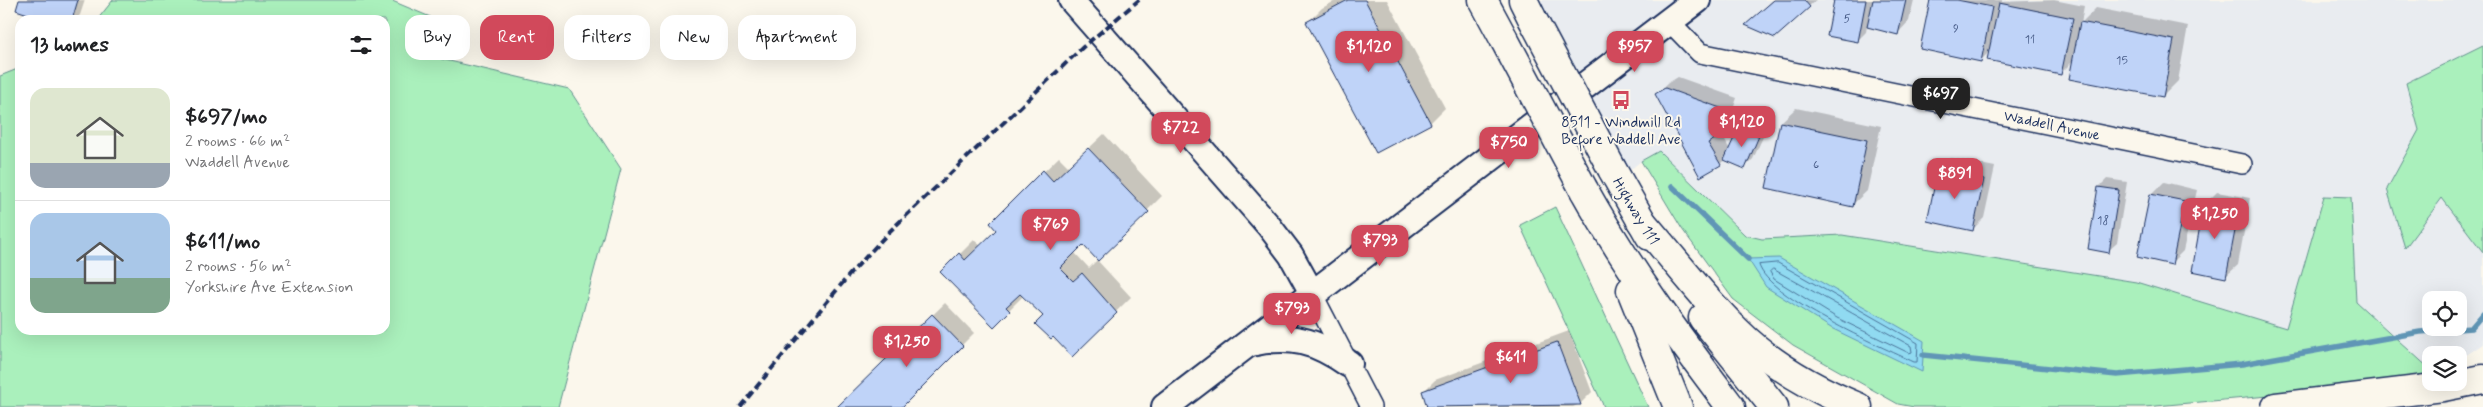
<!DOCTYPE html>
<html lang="en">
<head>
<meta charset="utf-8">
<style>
  :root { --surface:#fff; --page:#f6f6f6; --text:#202124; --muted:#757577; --line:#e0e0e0; --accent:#d1495b }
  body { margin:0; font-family:Mynerve,sans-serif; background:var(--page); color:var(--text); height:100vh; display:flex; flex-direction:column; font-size:19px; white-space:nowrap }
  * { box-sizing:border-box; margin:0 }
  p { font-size:16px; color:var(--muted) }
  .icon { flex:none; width:28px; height:28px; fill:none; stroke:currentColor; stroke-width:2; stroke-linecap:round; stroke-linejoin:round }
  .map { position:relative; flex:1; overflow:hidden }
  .details { position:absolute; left:15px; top:15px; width:375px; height:320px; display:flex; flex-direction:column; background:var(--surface); border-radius:15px; box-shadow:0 5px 20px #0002 }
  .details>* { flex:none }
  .banner { position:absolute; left:405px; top:15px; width:475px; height:45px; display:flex; gap:10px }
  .buttons { position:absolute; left:2422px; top:291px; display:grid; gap:10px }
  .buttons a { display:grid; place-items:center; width:45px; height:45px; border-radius:10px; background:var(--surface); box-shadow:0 5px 20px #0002; font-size:25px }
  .price { position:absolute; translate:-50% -42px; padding:0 11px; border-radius:10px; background:var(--accent); color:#fff; font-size:16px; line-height:32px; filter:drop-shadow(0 1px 2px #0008) }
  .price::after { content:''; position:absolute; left:50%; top:30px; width:15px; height:11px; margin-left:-8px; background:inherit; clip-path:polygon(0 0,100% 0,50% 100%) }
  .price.current { background:#222; color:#fff }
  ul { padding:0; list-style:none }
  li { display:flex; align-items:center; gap:15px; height:125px; padding:0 15px }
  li+li { border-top:1px solid var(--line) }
  li span { display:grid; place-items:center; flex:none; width:140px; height:100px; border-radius:15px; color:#555 }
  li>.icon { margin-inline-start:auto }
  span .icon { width:60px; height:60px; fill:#fffc; stroke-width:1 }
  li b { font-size:21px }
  h2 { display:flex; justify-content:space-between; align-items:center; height:60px; padding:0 15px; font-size:21px }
  .pill { padding:0 18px; border-radius:15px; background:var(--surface); box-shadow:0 5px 20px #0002; font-size:18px; line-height:45px }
  .pill.current { background:var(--accent); color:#fff }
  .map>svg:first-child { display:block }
  .built { fill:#e9ecf0; fill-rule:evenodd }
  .green { fill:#aaf0bc; stroke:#62908d }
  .water { fill:#90daf1; stroke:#6196b6 }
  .shadow { fill:#0003; fill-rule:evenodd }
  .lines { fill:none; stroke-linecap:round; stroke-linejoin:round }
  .shore { stroke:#4a7399; stroke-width:1 }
  .stream { stroke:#6196b6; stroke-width:5.5 }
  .building { fill:#bfd3f8; stroke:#1b2f5e }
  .minor-casing { stroke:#1b2f5e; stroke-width:22 }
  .tertiary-casing { stroke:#1b2f5e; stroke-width:28 }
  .secondary-casing { stroke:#1b2f5e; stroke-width:30 }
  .motorway-casing { stroke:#1b2f5e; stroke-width:31 }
  .minor { stroke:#fbf7ec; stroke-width:19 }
  .tertiary { stroke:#fbf7ec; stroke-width:24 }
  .secondary { stroke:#fbf7ec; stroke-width:26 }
  .motorway { stroke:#fbf7ec; stroke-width:28 }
  .rail { stroke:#1b2f5e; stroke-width:4; stroke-dasharray:8 4; stroke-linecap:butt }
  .motorway-bridge-casing { stroke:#1b2f5e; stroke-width:31; stroke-linecap:butt }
  .motorway-bridge { stroke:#fbf7ec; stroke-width:28 }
  .labels { text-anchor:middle; stroke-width:4; stroke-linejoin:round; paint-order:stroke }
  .number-label { font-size:12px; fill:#445884 }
  .poi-label { font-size:15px; fill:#1b2f5e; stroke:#fbf7ec }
  .street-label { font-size:15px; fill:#1b2f5e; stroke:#fbf7ec }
</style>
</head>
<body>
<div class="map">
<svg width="2483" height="407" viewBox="0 0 2483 407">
  <rect width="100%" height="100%" fill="#fbf7ec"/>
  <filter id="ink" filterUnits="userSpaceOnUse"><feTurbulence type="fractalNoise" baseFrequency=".02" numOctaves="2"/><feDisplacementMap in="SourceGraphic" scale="10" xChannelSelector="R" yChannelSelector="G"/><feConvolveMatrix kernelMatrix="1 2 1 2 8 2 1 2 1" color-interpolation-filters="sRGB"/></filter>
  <g filter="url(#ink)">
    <path class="built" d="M1512,0H2483V45L2406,83L2419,130L2387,189L2405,247L2442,198L2483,252V344L2459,360V355H2431V370L2356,302L2351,197H2323L2286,328L2136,282L1843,235L1762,239L1745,235L1659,151L1641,161L1609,187ZM2431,300H2459V328H2431Z"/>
    <g class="green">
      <path d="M113,0H390L435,19L441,59L569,89L621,169L558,407H0V76L20,68V330H385V20H97Z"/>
      <path d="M2483,45V252L2442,198L2405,248L2387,189L2419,130L2406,83Z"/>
      <path d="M1659,151L1745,235L1762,239L1842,235L2136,282L2286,328L2324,196L2351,197L2356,302L2431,370V375L2291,394L2144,407H1914L1898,404L1793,345L1733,299L1682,229L1641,161Z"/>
      <path d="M1555,207L1648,407H1604L1520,225Z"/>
    </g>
    <path class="water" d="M1779,258L1924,341L1922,372L1831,328L1766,287L1748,259Z"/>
    <g class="shadow">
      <path d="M21,0H85L80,15L75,20H50Z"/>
      <path d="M1337,0H1387L1445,108L1430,123L1307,23L1322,8Z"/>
      <path d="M1773,0H1816L1775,36L1747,24Z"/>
      <path d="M1835,0H1914L1909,21L1898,33L1867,26L1866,32L1857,41Z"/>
      <path d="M1931,0H2002V2L2054,0L2084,6L2081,23L2096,8L2188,26L2178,81L2163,96L2074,60L2061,73L1991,50L1980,61Z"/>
      <path d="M1678,77L1737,98L1727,126L1721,133L1730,150L1740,128L1748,120L1767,128L1753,159L1744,168L1725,159L1720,164L1656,94L1668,83Z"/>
      <path d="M1796,108L1881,126L1867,191L1852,205L1781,122Z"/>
      <path d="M1104,134L1162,196L1097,260L1131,297L1072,355L1044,316L1023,296L994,325L942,272L974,240L981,246L997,230L991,223L1059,157L1069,167ZM1083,244L1098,259L1089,268L1074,252Z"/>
      <path d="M1951,158L1995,167L1984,218L1972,230L1939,170Z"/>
      <path d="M2107,179L2127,182L2117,243L2108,251L2099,187Z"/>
      <path d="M2164,182L2197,190L2183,251L2171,263L2138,256L2152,194Z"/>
      <path d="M2217,192L2250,198L2238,265L2226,276L2205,204Z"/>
      <path d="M945,303L974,333L900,407H838Z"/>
      <path d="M1569,331L1592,392L1580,404L1573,407H1429L1423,392L1435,380Z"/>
    </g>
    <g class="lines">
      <g class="shore">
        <path d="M1778,263L1918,343L1917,362H1914C1882,347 1768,298 1759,265Z"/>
        <path d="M1773,269L1911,346L1912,352L1909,353L1837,318L1774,279L1770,272Z"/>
      </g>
      <g class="stream">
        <path d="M1672,186L1748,259"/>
        <path d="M1923,355L2117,375L2242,364L2420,332L2471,328L2483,314"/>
      </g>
    </g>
    <g class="building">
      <path d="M19,0H78L72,20H46L16,10Z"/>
      <path d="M1348,0H1365L1431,124L1376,153L1306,22Z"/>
      <path d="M1774,0H1804L1810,7L1775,38L1745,25Z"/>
      <path d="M1834,0H1866L1858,42L1827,36Z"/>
      <path d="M1873,0H1906L1898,35L1867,27Z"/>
      <path d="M1930,0H1957L1992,7L1981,62L1920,49Z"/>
      <path d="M1999,3L2073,18L2061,75L1987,60Z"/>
      <path d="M2080,22L2174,40L2163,97L2069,79Z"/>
      <path d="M1665,88L1726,110L1715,139L1708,143L1721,165L1700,177L1655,94Z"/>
      <path d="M1780,122L1867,140L1853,207L1766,188Z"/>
      <path d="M1739,127L1759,136L1745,169L1724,160Z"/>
      <path d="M1088,148L1149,212L1098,261L1083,245L1060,268L1073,281L1082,273L1117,313L1072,357L1053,337L1051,339L1035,324L1043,316L1020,294L1006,307L1010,311L994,327L940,272L959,253L965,260L996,230L990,223L1043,170L1053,181Z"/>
      <path d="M1938,169L1984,179L1973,231L1927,221Z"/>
      <path d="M2098,187L2119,190L2109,253L2088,249Z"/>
      <path d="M2150,194L2185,201L2172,265L2137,257Z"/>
      <path d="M2204,203L2239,210L2226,278L2192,271Z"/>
      <path d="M932,314L963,346L902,407H837Z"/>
      <path d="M1557,342L1581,405L1427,407L1422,391Z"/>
    </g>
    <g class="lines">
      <g class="minor-casing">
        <g id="minor">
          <path d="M1669,21L1700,53L2242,164"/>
          <path d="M1312,293L1371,407"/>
        </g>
      </g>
      <g class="tertiary-casing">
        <path id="tertiary" d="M1071,0L1269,226L1291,255L1312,293"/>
      </g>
      <g class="secondary-casing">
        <g id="secondary">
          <path d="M1250,343C1290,334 1315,340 1349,364"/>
          <path d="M1165,407L1697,0"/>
        </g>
      </g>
      <g class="motorway-casing">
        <g id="motorway">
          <path d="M1483,0L1504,39"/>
          <path d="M1523,0L1532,18"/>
          <path d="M1612,169L1650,236"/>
          <path d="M1584,190C1627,267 1678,337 1731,407"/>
          <path d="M1641,221C1673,257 1702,297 1736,330C1770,364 1814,389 1858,407"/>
          <path d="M1631,290L1678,407"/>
          <path d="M1703,318L1774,407"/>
          <path d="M2276,407L2443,387L2483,379"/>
        </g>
      </g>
      <use href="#minor" class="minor"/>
      <use href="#tertiary" class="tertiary"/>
      <use href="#secondary" class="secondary"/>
      <use href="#motorway" class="motorway"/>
      <path class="rail" d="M740,407L850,274L890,231L1083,47L1139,0"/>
      <g class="motorway-bridge-casing">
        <g id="motorway-bridge">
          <path d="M1532,18L1612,169"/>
          <path d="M1504,39L1584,190"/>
        </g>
      </g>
      <use href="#motorway-bridge" class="motorway-bridge"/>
    </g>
  </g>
  <defs>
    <g id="bus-bare" transform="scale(1.5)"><path d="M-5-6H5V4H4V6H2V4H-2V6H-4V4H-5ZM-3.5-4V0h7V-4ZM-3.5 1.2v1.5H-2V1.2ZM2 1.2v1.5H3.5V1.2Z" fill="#d1495b" stroke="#fbf7ec" stroke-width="2.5" paint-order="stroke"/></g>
  </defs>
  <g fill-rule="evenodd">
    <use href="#bus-bare" x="1621" y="100"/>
  </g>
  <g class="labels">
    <g class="number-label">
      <text x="1847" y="22">5</text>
      <text x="1956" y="32">9</text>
      <text x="2030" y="43">11</text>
      <text x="2122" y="64">15</text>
      <text x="1816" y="168">6</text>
      <text x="2103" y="224">18</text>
    </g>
    <g class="poi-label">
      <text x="1621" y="127">8511 - Windmill Rd<tspan x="1621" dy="17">Before Waddell Ave</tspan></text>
    </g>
    <g class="street-label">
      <text transform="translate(2052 125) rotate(12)" y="5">Waddell Avenue</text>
      <text transform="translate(1636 211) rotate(59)" y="5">Highway 111</text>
    </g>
  </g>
</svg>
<div class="buttons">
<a><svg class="icon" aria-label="locate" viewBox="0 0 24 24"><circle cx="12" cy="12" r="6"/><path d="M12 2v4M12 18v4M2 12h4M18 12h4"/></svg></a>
<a><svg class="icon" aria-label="layers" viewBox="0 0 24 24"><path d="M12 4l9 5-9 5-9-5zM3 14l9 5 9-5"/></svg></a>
</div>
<b class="price" style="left:1369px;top:73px">$1,120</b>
<b class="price" style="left:1635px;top:73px">$957</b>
<b class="price current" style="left:1941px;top:120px">$697</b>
<b class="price" style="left:1742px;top:148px">$1,120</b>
<b class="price" style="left:1181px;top:154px">$722</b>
<b class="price" style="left:1509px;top:169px">$750</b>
<b class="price" style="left:1955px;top:200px">$891</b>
<b class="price" style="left:2215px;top:240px">$1,250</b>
<b class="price" style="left:1051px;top:251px">$769</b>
<b class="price" style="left:1380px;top:267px">$793</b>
<b class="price" style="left:1292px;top:335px">$793</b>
<b class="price" style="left:907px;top:368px">$1,250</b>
<b class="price" style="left:1511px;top:384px">$611</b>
<div class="banner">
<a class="pill">Buy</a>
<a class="pill current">Rent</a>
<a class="pill">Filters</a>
<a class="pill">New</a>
<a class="pill">Apartment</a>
</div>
<section class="details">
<h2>13 homes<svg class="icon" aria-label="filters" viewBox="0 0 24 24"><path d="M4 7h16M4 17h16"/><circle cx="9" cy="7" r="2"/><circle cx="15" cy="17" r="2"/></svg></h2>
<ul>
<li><span style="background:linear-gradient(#dfe7d0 75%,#9aa5b1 0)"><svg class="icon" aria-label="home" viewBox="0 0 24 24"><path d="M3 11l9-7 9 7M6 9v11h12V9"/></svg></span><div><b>$697/mo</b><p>2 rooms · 66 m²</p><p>Waddell Avenue</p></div></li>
<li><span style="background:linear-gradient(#a9c7e8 65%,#7fa58c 0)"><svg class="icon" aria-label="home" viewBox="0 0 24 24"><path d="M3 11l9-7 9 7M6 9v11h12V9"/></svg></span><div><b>$611/mo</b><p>2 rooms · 56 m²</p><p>Yorkshire Ave Extension</p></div></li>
</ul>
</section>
</div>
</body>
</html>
